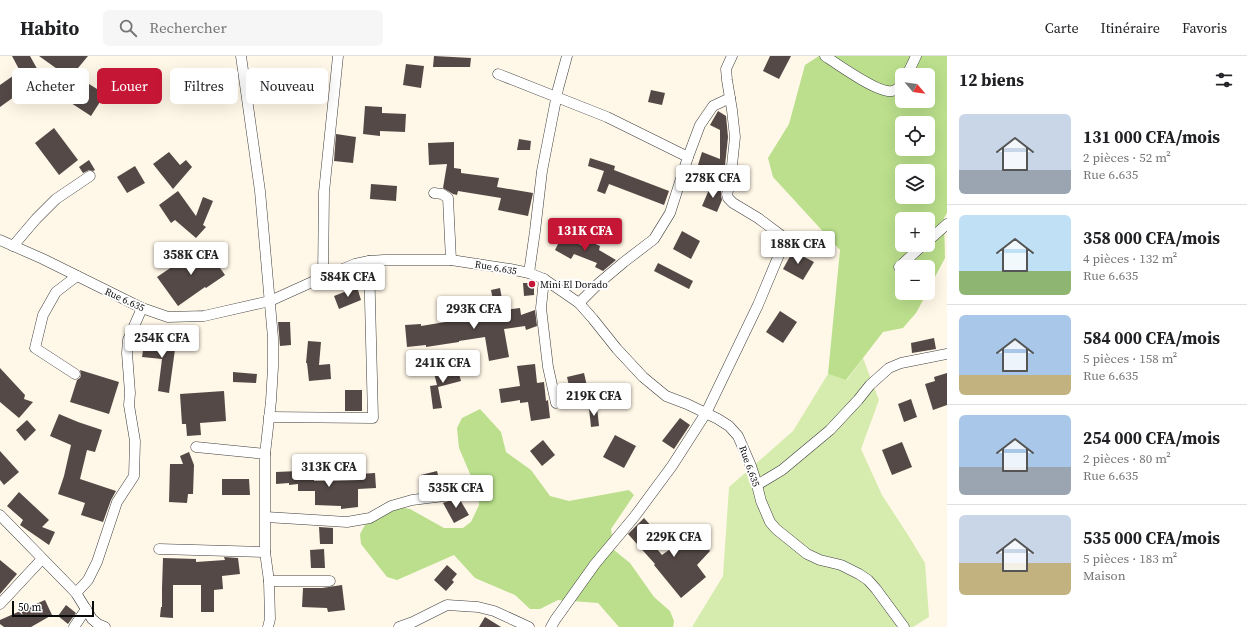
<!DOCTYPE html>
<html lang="fr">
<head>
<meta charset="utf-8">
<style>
  :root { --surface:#fff; --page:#f6f6f6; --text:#202124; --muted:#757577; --line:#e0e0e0; --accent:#c51735 }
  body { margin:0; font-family:"Source Serif 4",serif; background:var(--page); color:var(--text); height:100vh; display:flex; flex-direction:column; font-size:15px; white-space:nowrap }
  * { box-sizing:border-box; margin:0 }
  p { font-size:13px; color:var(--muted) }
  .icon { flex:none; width:22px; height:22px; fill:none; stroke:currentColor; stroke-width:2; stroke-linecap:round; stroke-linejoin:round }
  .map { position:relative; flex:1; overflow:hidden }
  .sheet { display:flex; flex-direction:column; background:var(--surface); width:300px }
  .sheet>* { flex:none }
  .banner { position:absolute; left:12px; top:12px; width:380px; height:36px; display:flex; gap:8px }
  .needle { width:26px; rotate:119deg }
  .buttons { position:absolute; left:895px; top:12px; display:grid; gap:8px }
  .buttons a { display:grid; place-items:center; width:40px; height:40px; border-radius:6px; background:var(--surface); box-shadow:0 4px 16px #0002; font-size:20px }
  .scale { position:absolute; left:12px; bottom:10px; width:82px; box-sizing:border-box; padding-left:4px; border:2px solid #0a0a0a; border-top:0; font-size:11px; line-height:14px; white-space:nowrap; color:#0a0a0a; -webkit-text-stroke:3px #fff; paint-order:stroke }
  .price { position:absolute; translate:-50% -34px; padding:0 9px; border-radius:4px; background:#fff; color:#222; font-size:13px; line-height:26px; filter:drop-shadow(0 1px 2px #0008) }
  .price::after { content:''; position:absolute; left:50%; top:24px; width:12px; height:9px; margin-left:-6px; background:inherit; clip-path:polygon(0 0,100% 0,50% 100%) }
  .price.current { background:var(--accent); color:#fff }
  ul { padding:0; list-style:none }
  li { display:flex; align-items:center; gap:12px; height:100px; padding:0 12px }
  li+li { border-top:1px solid var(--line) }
  li span { display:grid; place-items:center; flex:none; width:112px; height:80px; border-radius:6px; color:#555 }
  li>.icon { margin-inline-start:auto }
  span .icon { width:48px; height:48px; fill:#fffc; stroke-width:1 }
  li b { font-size:17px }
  h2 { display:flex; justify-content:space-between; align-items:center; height:48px; padding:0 12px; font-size:17px }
  .tag { padding:0 14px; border-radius:6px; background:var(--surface); box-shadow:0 4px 16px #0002; font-size:14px; line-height:36px }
  .tag.current { background:var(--accent); color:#fff }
  header { display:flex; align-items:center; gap:24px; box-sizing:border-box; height:56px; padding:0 20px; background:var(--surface); border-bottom:1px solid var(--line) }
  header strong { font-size:19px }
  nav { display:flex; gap:22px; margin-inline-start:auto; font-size:14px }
  .search { width:280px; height:36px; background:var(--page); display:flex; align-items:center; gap:10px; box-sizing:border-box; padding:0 14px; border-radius:6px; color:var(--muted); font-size:15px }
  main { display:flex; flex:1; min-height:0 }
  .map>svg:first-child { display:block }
  .green { fill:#d6ecae }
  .forest { fill:#bbdf8c; fill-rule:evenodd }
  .building { fill:#544946 }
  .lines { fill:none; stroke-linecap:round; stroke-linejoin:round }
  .minor-casing { stroke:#3d3d3d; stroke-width:11 }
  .minor { stroke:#fff; stroke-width:10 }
  .poi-dot { fill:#c51735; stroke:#fff; stroke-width:1.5 }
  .labels { text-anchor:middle; stroke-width:4; stroke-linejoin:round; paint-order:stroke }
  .street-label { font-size:10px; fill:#0a0a0a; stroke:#fff }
  .poi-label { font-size:10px; fill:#0a0a0a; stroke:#fff; text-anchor:start }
</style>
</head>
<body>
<header>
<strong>Habito</strong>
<div class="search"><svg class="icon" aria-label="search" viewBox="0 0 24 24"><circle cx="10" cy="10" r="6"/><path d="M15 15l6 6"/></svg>Rechercher</div>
<nav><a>Carte</a><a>Itinéraire</a><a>Favoris</a></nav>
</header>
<main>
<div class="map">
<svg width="947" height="571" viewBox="0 0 947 571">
  <rect width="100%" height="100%" fill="#fff7e7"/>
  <path class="green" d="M863,302L879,344L861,393L882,439L908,479L925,507L929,561L913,571H692L723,520L729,431L793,375L828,318L847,324Z"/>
  <g class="forest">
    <path d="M819,0H947V157L944,162L945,202L928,234V211H902V237H927L916,257L903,272L883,276L846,324L828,318L840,194L773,121L768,102L789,68L805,9ZM902,19H928V45H902ZM902,67H928V93H902ZM902,115H928V141H902ZM902,163H928V189H902Z"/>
    <path d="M480,353L501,376L506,396L531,414L550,440L569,445L629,434L634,439L611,473L614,494L630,507L654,541L670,555L674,565L673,571H619L598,547L558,544L540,553H530L515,539L475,522L454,499L397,524L387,521L361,488L360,478L365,469L390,453L399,451L410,453L444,472H463L471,466L479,449V439L459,392L457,372L462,362Z"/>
  </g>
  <g class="building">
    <path d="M12,0H30L40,18L21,28L25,33L0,51V29L20,15Z"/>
    <path d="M39,0H88L73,18L105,38L91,60L71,47L74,41L60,32L67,20Z"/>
    <path d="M434,0L471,2L470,11H433Z"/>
    <path d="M770,0H791L779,23L763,15Z"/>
    <path d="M406,8L424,10L421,32L403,29Z"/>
    <path d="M651,34L665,37L662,49L648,46Z"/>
    <path d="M365,50L382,51V57L406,58L405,76L380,75V80L363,78Z"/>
    <path d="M718,55L726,60L728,81L724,119H715L716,117L698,109L702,96L720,103V74L710,69Z"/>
    <path d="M54,72L78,104L59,119L35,87Z"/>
    <path d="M336,78L356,81L353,107L334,105Z"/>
    <path d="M519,83L531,85L530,94H517Z"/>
    <path d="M454,86V112L461,113V117L499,122L497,131L533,137L528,160L498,154L501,142L458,135L457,139L453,138L443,132L447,108L429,109L428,87Z"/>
    <path d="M169,96L180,109L186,104L192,111L173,133L153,108Z"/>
    <path d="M590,102L615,110L614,114L669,135L664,149L609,128L605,138L597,135L604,115L588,110Z"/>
    <path d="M89,104L95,114L93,115L89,114L83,117L79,111Z"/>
    <path d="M135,110L145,127L127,137L117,121Z"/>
    <path d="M371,128L397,130L396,145L370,143Z"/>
    <path d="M711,129L721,134V139L722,144L717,156L702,150Z"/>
    <path d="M178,135L196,160L203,141L213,145L203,169L206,171L196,182L175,164L171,167L159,149Z"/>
    <path d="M682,175L700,185L691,203L673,193Z"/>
    <path d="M562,180L581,189L584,183L600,190L599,194L616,204L603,215L595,211L597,207L574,198L571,203L555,194Z"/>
    <path d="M204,189L225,219L206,232L205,231L178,250L157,221Z"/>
    <path d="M793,195L814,206L803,224L783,213Z"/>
    <path d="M658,207L693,225L689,233L654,215Z"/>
    <path d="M523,227H534V239L524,240Z"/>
    <path d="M357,231L361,244L339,253L334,240Z"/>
    <path d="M500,232L504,254L520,252L521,259L535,254L537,270L526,274L525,270L504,273L509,301L489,305L485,281L459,285V286L426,291V289L407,291L405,269L421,268V270L470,262V266L496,259L491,234Z"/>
    <path d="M780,255L797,266L783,287L766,276Z"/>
    <path d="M278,266H290L291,289L280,290Z"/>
    <path d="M145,282L176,286L169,337L158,335L162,303L142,301Z"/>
    <path d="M934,282L936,293L912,297L911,287Z"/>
    <path d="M308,285L321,286L319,309L330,308L331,323L309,325L307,307H306Z"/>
    <path d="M535,308L537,327L544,326L546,345L548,344L550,362L531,365L528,346L520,347V344L501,347L499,333L520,330L517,310Z"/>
    <path d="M457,311L461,325L438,331L442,352L433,353L430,330L437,329L434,317Z"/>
    <path d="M0,312L25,339L24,343L33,346L19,362L0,346Z"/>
    <path d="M80,314L119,326L109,358L70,346L77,324L80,322L81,319Z"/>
    <path d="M233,316L257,318L256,327L233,326Z"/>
    <path d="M584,317L589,339L572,343L567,321Z"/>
    <path d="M947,317V349L933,354L925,328L935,325L934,321Z"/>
    <rect x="345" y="334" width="17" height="21"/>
    <path d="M224,335L226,365L200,367L201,379L187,380L186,368H182L180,338Z"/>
    <path d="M911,343L917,361L904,366L898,348Z"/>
    <path d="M597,351L599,370L591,371L589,352Z"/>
    <path d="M59,358L78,366L102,374L95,396L87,394L80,423L116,435L111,444L103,466L81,459L85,447L58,438L64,420L71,389L50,380Z"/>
    <path d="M680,362L690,369L674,393L662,385Z"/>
    <path d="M27,364L36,374L25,385L16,374Z"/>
    <path d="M615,379L636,390L624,412L603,401Z"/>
    <path d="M543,384L555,399L542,410L530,395Z"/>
    <path d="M902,386L912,411L892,419L882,394Z"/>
    <path d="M0,395L19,416L4,429L0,424Z"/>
    <path d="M189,396L194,409L193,438H188L187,447L169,446L170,408H183L180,400Z"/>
    <path d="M298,414H314V425H334L360,424L359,418L375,417L376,432L358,433V451L341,453V450L315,449V435H298V428L289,429V427L276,428V416L298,415Z"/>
    <path d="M437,415L439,423L422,427L421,419Z"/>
    <path d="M222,423H249L250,439H222Z"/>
    <path d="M19,436L49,464L42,471L55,476L49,489L20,469L23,464L7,450Z"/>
    <path d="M456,437L469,459L454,467L443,447L448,445L450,441Z"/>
    <path d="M644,462L652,471L644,478L662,499L677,488L670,479L682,468L689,476L686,478L698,494L704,488L710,495L697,509L706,521L681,542L654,509L655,508L628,478Z"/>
    <path d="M319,471L333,472V488H320Z"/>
    <path d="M324,493L325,512H311L310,494Z"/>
    <path d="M224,501L238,502L240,518L222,520L223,533L214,534V556H201V529H173V562L160,561L161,551H162V532L163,502L196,503V506L225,504Z"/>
    <path d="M0,504L17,518L0,538Z"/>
    <path d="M447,509L457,518L452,524L454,526L446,535L434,524Z"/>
    <path d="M342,529L345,554L328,556L327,552L302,551L303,532H322Z"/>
    <path d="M45,544L52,559L31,571H4L0,568V564Z"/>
    <path d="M66,549L76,557L68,568L58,560Z"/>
    <path d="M485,561L501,571H479Z"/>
  </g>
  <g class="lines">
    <g class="minor-casing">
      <g id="minor">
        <path d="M241,0L260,135L273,282V311L271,345L265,398V496L269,525L270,563L268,571"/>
        <path d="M825,0C837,8 879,38 892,35C896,35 899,31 902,28"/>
        <path d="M498,18L607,61L688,101"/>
        <path d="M907,19L916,0"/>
        <path d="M434,137L442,138L448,142L451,204"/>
        <path d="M0,184L43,203L142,252L168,261L204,260L270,245L323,221L355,208L369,205L384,204H451L510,213L529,217L544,223L579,247L593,263L617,293L643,321L666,340L687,348L718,363L729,370L738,380L751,410L757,429L761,445L770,466L776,473L807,498L820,504L841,509L859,518L868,524L876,533L904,571"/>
        <path d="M928,185L947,168"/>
        <path d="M13,190L36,163L56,143L90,120"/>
        <path d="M899,211L923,189"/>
        <path d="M529,217L535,175L542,115L558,33L567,0"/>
        <path d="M323,221L324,136L338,0"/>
        <path d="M544,223L541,252L548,311L556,347"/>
        <path d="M579,247L599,227L624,206L654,183L670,157L688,101L700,69L713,50L730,42"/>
        <path d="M75,318L35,292L43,259L56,236L77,220"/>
        <path d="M269,361L373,362L369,205"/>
        <path d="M196,391L265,398"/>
        <path d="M757,429L782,414L830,374L858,344L870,329L889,312L901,307L947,298"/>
        <path d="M0,459L76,537L92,563L98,568L105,571"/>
        <path d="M266,461L347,466L370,462L391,450L412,444L444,440"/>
        <path d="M159,493L265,496"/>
        <path d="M269,525H330"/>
        <path d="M76,537L88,524L97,506L117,446L134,420L135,385L129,349L130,337L127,297L128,284L142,252"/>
        <path d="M0,548L42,503"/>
        <path d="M74,571L86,553"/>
        <path d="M399,571L413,566L447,549L478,551L494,555L529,571"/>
        <path d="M551,571L555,564L595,508L635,460L672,410L706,357L758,249L781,194L784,187L782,180L758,162L733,147L728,142L727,138L730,128L735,81L732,54L727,24L726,13L732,0"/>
      </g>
    </g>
    <use href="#minor" class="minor"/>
  </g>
  <circle class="poi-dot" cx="532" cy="228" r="4"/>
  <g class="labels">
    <g class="street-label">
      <text transform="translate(496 211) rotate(10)" y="4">Rue 6.635</text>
      <text transform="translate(125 243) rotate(25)" y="4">Rue 6.635</text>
      <text transform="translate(750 410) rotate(70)" y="4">Rue 6.635</text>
    </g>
    <g class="poi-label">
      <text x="540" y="232">Mini El Dorado</text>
    </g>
  </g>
</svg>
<div class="buttons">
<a><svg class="needle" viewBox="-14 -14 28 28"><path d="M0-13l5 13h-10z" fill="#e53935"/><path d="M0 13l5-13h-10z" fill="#757577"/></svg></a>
<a><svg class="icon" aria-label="locate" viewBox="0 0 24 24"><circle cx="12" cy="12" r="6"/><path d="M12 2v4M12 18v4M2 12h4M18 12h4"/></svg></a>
<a><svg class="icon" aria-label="layers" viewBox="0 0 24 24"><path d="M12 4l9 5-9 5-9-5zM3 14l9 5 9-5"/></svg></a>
<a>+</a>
<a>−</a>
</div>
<div class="scale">50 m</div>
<b class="price" style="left:713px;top:143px">278K CFA</b>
<b class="price current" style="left:585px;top:196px">131K CFA</b>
<b class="price" style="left:798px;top:209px">188K CFA</b>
<b class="price" style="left:191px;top:220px">358K CFA</b>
<b class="price" style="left:348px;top:242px">584K CFA</b>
<b class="price" style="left:474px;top:274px">293K CFA</b>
<b class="price" style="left:162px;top:303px">254K CFA</b>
<b class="price" style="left:443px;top:328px">241K CFA</b>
<b class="price" style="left:594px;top:361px">219K CFA</b>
<b class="price" style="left:329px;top:432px">313K CFA</b>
<b class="price" style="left:456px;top:453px">535K CFA</b>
<b class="price" style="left:674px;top:502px">229K CFA</b>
<div class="banner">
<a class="tag">Acheter</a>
<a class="tag current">Louer</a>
<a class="tag">Filtres</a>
<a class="tag">Nouveau</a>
</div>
</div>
<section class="sheet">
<h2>12 biens<svg class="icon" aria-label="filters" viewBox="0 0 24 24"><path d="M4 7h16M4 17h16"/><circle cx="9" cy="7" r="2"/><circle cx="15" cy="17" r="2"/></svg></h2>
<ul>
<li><span style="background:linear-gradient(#c9d6e8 70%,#9aa5b1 0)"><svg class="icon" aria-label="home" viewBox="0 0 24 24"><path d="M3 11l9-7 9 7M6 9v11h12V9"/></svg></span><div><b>131 000 CFA/mois</b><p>2 pièces · 52 m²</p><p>Rue 6.635</p></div></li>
<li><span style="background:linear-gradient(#bfe0f5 70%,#8fb573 0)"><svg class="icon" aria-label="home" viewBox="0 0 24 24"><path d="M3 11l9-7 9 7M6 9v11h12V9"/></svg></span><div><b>358 000 CFA/mois</b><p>4 pièces · 132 m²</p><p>Rue 6.635</p></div></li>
<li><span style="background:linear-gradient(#a9c7e8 75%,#c2b280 0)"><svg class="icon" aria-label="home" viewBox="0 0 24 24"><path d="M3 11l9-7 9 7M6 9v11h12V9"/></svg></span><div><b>584 000 CFA/mois</b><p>5 pièces · 158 m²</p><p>Rue 6.635</p></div></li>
<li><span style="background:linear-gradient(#a9c7e8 65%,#9aa5b1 0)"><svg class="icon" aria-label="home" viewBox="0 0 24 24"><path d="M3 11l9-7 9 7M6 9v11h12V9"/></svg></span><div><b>254 000 CFA/mois</b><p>2 pièces · 80 m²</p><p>Rue 6.635</p></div></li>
<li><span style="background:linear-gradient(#c9d6e8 60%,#c2b280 0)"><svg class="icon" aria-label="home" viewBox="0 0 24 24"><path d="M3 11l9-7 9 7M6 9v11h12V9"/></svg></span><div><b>535 000 CFA/mois</b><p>5 pièces · 183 m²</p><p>Maison</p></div></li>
</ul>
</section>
</main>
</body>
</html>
